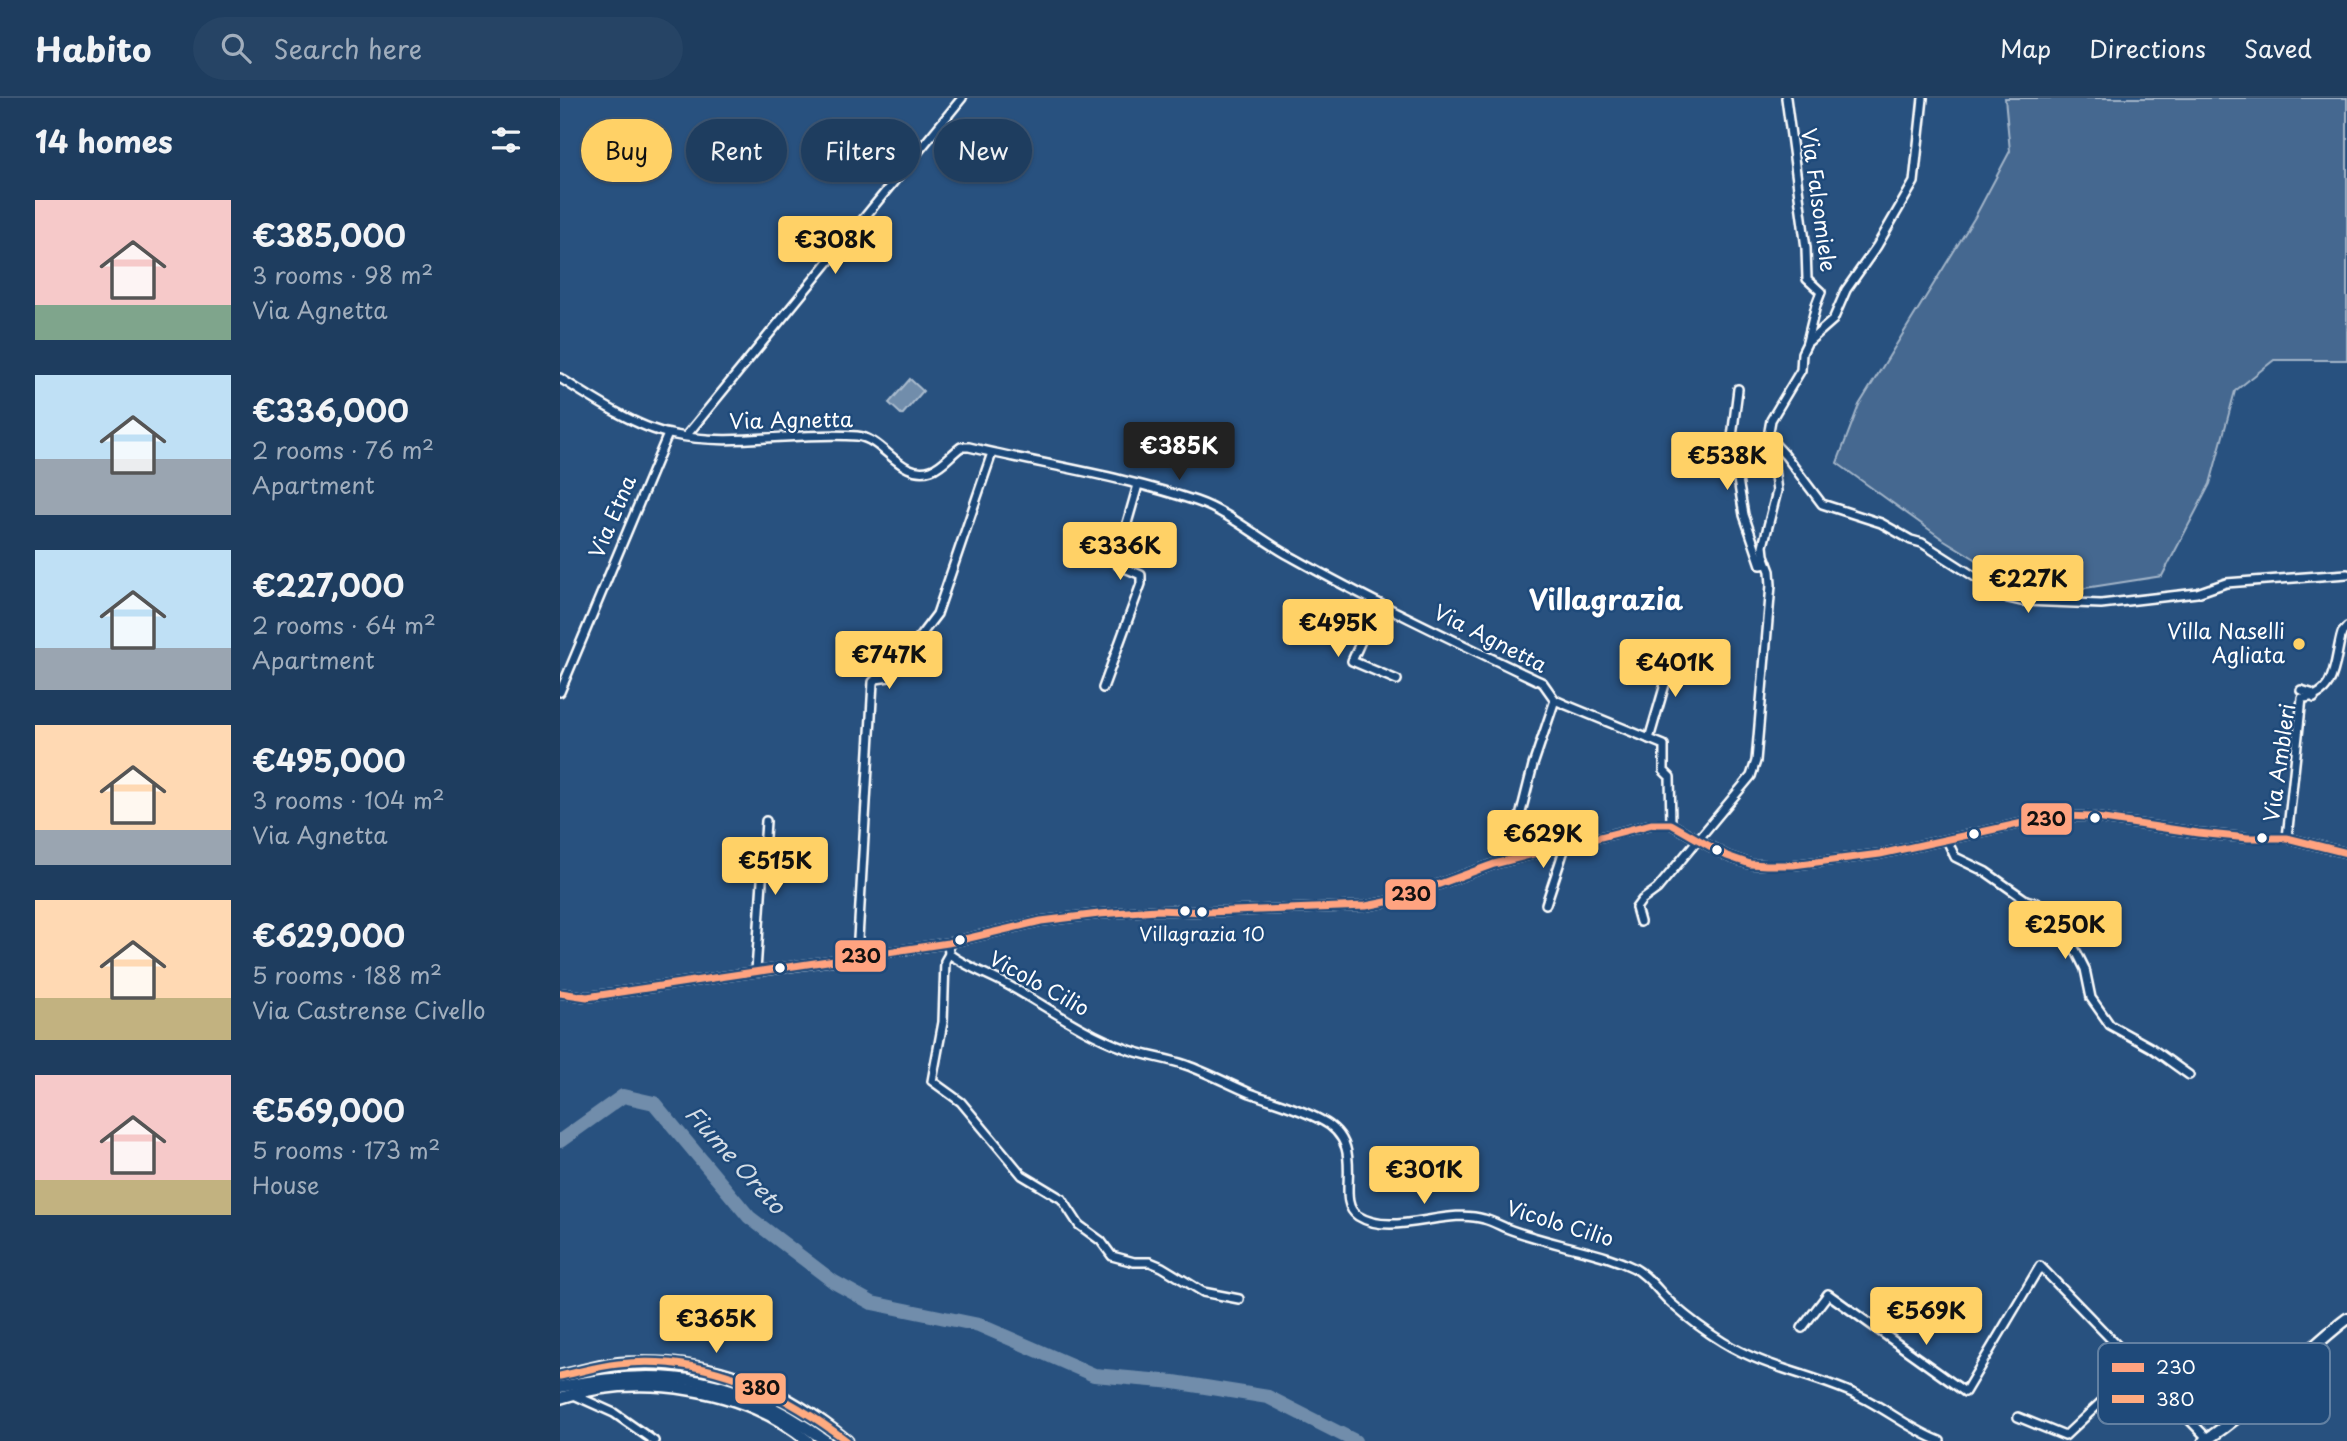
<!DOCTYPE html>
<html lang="en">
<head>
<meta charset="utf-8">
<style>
  :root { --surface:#1e3d5f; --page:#264465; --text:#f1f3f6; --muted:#a1aebd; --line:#3c5674; --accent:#ffd166 }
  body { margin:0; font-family:"Playpen Sans",sans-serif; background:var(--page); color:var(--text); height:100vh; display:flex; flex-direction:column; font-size:26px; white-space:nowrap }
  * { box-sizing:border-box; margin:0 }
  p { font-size:23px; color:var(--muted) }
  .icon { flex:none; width:38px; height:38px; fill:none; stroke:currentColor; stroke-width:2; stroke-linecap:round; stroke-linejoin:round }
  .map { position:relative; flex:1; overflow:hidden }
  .side { display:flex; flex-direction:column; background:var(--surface); width:560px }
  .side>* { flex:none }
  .banner { position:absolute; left:21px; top:21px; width:665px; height:63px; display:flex; gap:14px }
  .price { position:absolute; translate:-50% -60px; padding:0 16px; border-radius:7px; background:var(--accent); color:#111; font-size:23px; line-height:46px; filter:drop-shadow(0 2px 4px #0008) }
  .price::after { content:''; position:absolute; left:50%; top:42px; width:21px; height:16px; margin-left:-10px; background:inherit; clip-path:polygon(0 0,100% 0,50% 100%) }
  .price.on { background:#222; color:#fff }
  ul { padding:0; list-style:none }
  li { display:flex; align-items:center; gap:21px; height:175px; padding:0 35px }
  li span { display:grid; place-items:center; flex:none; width:196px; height:140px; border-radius:0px; color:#555 }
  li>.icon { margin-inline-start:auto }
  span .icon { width:84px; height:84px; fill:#fffc; stroke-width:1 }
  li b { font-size:30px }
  h2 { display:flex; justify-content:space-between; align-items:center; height:84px; padding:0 35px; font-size:30px }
  .pill { padding:0 24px; border-radius:32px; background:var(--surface); box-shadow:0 2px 5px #0004,0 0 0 2px var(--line); font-size:24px; line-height:63px }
  .pill.on { background:var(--accent); color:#111 }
  header { display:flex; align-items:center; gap:42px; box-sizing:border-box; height:98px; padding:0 35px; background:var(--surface); border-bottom:2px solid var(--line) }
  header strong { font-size:33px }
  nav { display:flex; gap:38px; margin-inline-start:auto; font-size:24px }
  .search { width:490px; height:63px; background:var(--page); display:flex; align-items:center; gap:18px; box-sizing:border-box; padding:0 24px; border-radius:38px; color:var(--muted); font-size:26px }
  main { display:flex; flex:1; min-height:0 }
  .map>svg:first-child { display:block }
  .green { fill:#446890; stroke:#a2b4c8; stroke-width:2 }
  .water { fill:#718dab; stroke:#aabbcd; stroke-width:2 }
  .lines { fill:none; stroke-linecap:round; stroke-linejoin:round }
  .river { stroke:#718dab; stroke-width:14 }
  .street-casing { stroke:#fff; stroke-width:12 }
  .secondary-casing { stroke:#fff; stroke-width:15 }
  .primary-casing { stroke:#fff; stroke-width:16 }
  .street { stroke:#1f4a7a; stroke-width:7 }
  .secondary { stroke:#1f4a7a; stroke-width:10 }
  .primary { stroke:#1f4a7a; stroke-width:10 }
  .bus-1-casing { stroke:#1f4a7a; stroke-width:12 }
  .bus-2-casing { stroke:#1f4a7a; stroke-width:12 }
  .bus-1 { stroke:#ffa380; stroke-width:7 }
  .bus-2 { stroke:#ffab80; stroke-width:7 }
  .poi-dot { fill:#ffd166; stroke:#1f4a7a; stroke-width:2.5 }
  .bus-dot { fill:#fff; stroke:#1f4a7a; stroke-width:2.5 }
  .labels { text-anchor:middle; stroke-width:5; stroke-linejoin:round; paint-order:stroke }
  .bus-label { font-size:19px; fill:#fff; stroke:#1f4a7a }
  .street-label { font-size:21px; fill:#fff; stroke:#1f4a7a }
  .poi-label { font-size:21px; fill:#fff; stroke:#1f4a7a; text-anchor:end }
  .water-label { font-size:23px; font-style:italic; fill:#d4dde6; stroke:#1f4a7a }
  .district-label { font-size:28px; font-weight:bold; fill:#fff; stroke:#1f4a7a }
  .key { fill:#1f4a7a; stroke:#6280a2; stroke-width:2 }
  .key-label { font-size:19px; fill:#fff }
  .line-badge { stroke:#1f4a7a; stroke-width:2.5 }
  .pale-badge-label { font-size:19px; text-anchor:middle; font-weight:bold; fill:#111 }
</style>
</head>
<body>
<header>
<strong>Habito</strong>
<div class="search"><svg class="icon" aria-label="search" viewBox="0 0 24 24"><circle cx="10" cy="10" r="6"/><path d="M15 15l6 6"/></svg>Search here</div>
<nav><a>Map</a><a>Directions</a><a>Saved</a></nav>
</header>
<main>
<section class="side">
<h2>14 homes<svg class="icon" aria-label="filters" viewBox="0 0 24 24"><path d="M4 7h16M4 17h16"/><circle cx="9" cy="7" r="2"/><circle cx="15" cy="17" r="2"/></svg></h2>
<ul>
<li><span style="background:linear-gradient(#f6c9c9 75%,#7fa58c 0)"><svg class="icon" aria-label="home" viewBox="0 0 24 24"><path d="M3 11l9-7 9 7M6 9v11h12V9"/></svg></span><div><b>€385,000</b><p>3 rooms · 98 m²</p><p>Via Agnetta</p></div></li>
<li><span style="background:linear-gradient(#bfe0f5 60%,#9aa5b1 0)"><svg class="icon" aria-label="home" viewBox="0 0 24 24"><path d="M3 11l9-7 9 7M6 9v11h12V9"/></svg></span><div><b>€336,000</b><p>2 rooms · 76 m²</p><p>Apartment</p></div></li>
<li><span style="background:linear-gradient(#bfe0f5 70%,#9aa5b1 0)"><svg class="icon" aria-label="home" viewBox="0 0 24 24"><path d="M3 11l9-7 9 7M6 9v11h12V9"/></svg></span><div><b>€227,000</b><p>2 rooms · 64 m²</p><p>Apartment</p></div></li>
<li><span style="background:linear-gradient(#ffd9b3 75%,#9aa5b1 0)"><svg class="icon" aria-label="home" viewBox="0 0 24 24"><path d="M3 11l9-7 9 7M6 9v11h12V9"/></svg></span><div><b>€495,000</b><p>3 rooms · 104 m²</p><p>Via Agnetta</p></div></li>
<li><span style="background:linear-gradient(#ffd9b3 70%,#c2b280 0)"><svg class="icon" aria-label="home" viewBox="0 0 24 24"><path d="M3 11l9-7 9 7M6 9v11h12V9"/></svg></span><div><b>€629,000</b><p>5 rooms · 188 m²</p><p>Via Castrense Civello</p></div></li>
<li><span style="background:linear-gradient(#f6c9c9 75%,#c2b280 0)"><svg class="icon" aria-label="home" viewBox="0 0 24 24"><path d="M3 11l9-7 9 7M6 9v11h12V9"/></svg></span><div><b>€569,000</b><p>5 rooms · 173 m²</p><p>House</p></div></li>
</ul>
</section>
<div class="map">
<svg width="1787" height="1343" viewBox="0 0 1787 1343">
  <rect width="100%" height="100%" fill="#28517f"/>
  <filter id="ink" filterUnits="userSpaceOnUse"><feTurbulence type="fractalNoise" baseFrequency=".0143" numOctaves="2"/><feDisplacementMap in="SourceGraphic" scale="14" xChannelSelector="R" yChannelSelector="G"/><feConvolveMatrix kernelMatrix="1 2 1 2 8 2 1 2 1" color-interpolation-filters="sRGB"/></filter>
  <g filter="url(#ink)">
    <path class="green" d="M1445,0H1787V262H1714L1675,293L1650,386L1602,478L1506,493L1443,478L1381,440L1277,365L1299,307L1415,119L1450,53Z"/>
    <path class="water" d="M350,281L363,293L342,317L329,305Z"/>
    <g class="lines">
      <path class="river" d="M0,1043L63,998L94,1005L189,1119L274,1184L312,1205L419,1227L534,1277L614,1284L708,1299L795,1343"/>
      <g class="street-casing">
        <g id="street">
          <path d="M1226,0L1246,150L1247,181L1261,194L1256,207L1247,244"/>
          <path d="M0,280C30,299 75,329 110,336C172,350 234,333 297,338C325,341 340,382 371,372C383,368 391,356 401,349H409C484,367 563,378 636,403C671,415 700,442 732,459C814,505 899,545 983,585L995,602L1004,606L1104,647V673L1110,679L1111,726"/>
          <path d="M1178,291L1172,339L1175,364L1184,417L1201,467L1207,466"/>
          <path d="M126,338L402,0"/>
          <path d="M1212,343L1225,357L1262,406L1321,425L1351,442L1362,445L1448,500L1461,503L1541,506L1637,495L1666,485L1787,476"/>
          <path d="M818,505L792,563L837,582"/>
          <path d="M543,590L581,486V477L558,467L557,460L578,387"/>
          <path d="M1741,592L1751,595L1754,600"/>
          <path d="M0,594L108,336"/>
          <path d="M1089,641L1115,552"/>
          <path d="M1727,740L1742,600C1778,599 1774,560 1782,535L1787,529"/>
          <path d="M1387,742L1395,759L1426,774L1466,802L1480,806L1506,836L1517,855L1525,871L1531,900L1550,927L1590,949L1629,977"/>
          <path d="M949,762L973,667L995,602"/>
          <path d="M986,806L1006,746"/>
          <path d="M1080,824L1076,810L1082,802L1097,791L1191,678L1196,663L1211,487L1210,473L1204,457L1203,448L1217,393L1209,333L1211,322L1241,272L1242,255L1247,245L1273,222L1286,192L1317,148L1354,84L1363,0"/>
          <path d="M388,845L389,856C407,869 427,876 446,886C485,907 522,935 564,950C584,958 606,960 626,967C648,975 669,986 690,995C714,1004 738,1010 761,1022C811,1047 772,1101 798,1118C833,1140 886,1109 924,1121C932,1123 939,1127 946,1130C964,1137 983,1142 1002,1147C1027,1154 1050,1158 1074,1170C1089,1178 1099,1194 1112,1206C1128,1220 1145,1233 1163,1244C1205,1270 1255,1277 1299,1298C1327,1311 1351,1332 1380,1343"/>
          <path d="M389,856L385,863L383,924L372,983L401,1004L462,1077L502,1101L519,1127L541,1143L552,1158L574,1164H590L602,1169L643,1194L679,1201"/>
          <path d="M297,858L313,584L316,581L329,579L377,516L432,355"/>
          <path d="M196,873L206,723"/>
          <path d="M0,895L27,899L349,851L388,845L481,823L539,816L597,812L646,814L806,808L836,802L934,766L1092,726H1111L1167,758L1190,766L1206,767H1233L1320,756L1472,723L1507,718L1530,719L1638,735L1688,740H1727L1787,755"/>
          <path d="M1242,1230L1268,1196L1405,1294L1480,1168L1648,1341"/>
          <path d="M14,1297L54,1315L94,1343"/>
          <path d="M1458,1319L1505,1338L1540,1305L1551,1314L1626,1320"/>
        </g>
      </g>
      <g class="secondary-casing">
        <g id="secondary">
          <path d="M0,1278C20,1274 43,1266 64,1265C152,1260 220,1288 287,1343"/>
          <path d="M0,1300C79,1274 184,1289 248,1343"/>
          <path d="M1644,1343C1696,1311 1737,1258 1787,1221"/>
        </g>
      </g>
      <g class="primary-casing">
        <path id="primary" d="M0,1289C106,1267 178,1279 266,1343"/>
      </g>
      <use href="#street" class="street"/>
      <use href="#secondary" class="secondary"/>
      <use href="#primary" class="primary"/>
      <g class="bus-1-casing">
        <path id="bus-1" d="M0,895L27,899L388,845L481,823L539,816L597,812L646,814L806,808L836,802L934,766L1092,726H1111L1167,758L1190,766L1206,767H1233L1320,756L1472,723L1507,718L1530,719L1638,735L1688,740H1727L1787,755"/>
      </g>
      <g class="bus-2-casing">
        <path id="bus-2" d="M0,1278C19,1274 38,1268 58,1266C144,1256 220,1292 287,1343"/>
      </g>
      <use href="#bus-1" class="bus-1"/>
      <use href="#bus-2" class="bus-2"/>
    </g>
  </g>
  <circle class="poi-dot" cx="1739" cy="546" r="7"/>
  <g class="bus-dot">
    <circle cx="1535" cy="720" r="6"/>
    <circle cx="1414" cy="736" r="6"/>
    <circle cx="1702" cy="740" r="6"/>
    <circle cx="1157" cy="752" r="6"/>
    <circle cx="625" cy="813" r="6"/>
    <circle cx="642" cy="814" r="6"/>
    <circle cx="400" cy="842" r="6"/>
    <circle cx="220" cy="870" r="6"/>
  </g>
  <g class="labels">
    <g class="bus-label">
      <text x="642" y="843">Villagrazia 10</text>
    </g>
    <g class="street-label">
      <text transform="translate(1258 102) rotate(82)" y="7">Via Falsomiele</text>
      <text transform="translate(231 323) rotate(-1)" y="7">Via Agnetta</text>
      <text transform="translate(53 419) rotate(-67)" y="7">Via Etna</text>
      <text transform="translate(930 541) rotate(27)" y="7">Via Agnetta</text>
      <text transform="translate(1720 665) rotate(-82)" y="7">Via Ambleri</text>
      <text transform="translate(479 886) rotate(29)" y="7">Vicolo Cilio</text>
      <text transform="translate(1000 1126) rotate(17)" y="7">Vicolo Cilio</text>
    </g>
    <g class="poi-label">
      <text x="1725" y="541">Villa Naselli<tspan x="1725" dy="24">Agliata</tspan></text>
    </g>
    <g class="water-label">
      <text transform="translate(175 1062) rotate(48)" y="8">Fiume Oreto</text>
    </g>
    <g class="district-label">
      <text x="1046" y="512">Villagrazia</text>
    </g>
  </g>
  <rect x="1538" y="1245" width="232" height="81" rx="10" class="key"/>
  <rect x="1552" y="1265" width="32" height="9" fill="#ffa380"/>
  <rect x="1552" y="1297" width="32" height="8" fill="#ffab80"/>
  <g class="key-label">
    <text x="1596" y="1276">230</text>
    <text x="1596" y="1308">380</text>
  </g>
  <g class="line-badge">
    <rect x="1460" y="704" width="53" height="34" rx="7" fill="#ffa380"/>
    <rect x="824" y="780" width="53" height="33" rx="7" fill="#ffa380"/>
    <rect x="274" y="841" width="53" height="34" rx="7" fill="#ffa380"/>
    <rect x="174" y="1274" width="53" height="33" rx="7" fill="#ffab80"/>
  </g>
  <g class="pale-badge-label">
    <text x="1486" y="728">230</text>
    <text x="851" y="803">230</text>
    <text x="301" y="865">230</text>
    <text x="201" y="1297">380</text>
  </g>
</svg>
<b class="price" style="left:275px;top:178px">€308K</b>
<b class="price on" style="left:619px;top:384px">€385K</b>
<b class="price" style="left:1167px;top:394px">€538K</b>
<b class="price" style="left:560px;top:484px">€336K</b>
<b class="price" style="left:1468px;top:517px">€227K</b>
<b class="price" style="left:778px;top:561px">€495K</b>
<b class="price" style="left:329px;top:593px">€747K</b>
<b class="price" style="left:1115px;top:601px">€401K</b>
<b class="price" style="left:983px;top:772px">€629K</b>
<b class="price" style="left:215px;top:799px">€515K</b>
<b class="price" style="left:1505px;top:863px">€250K</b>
<b class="price" style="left:864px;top:1108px">€301K</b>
<b class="price" style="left:1366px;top:1249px">€569K</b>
<b class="price" style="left:156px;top:1257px">€365K</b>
<div class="banner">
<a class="pill on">Buy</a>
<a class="pill">Rent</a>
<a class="pill">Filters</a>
<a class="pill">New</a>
</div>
</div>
</main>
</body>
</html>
